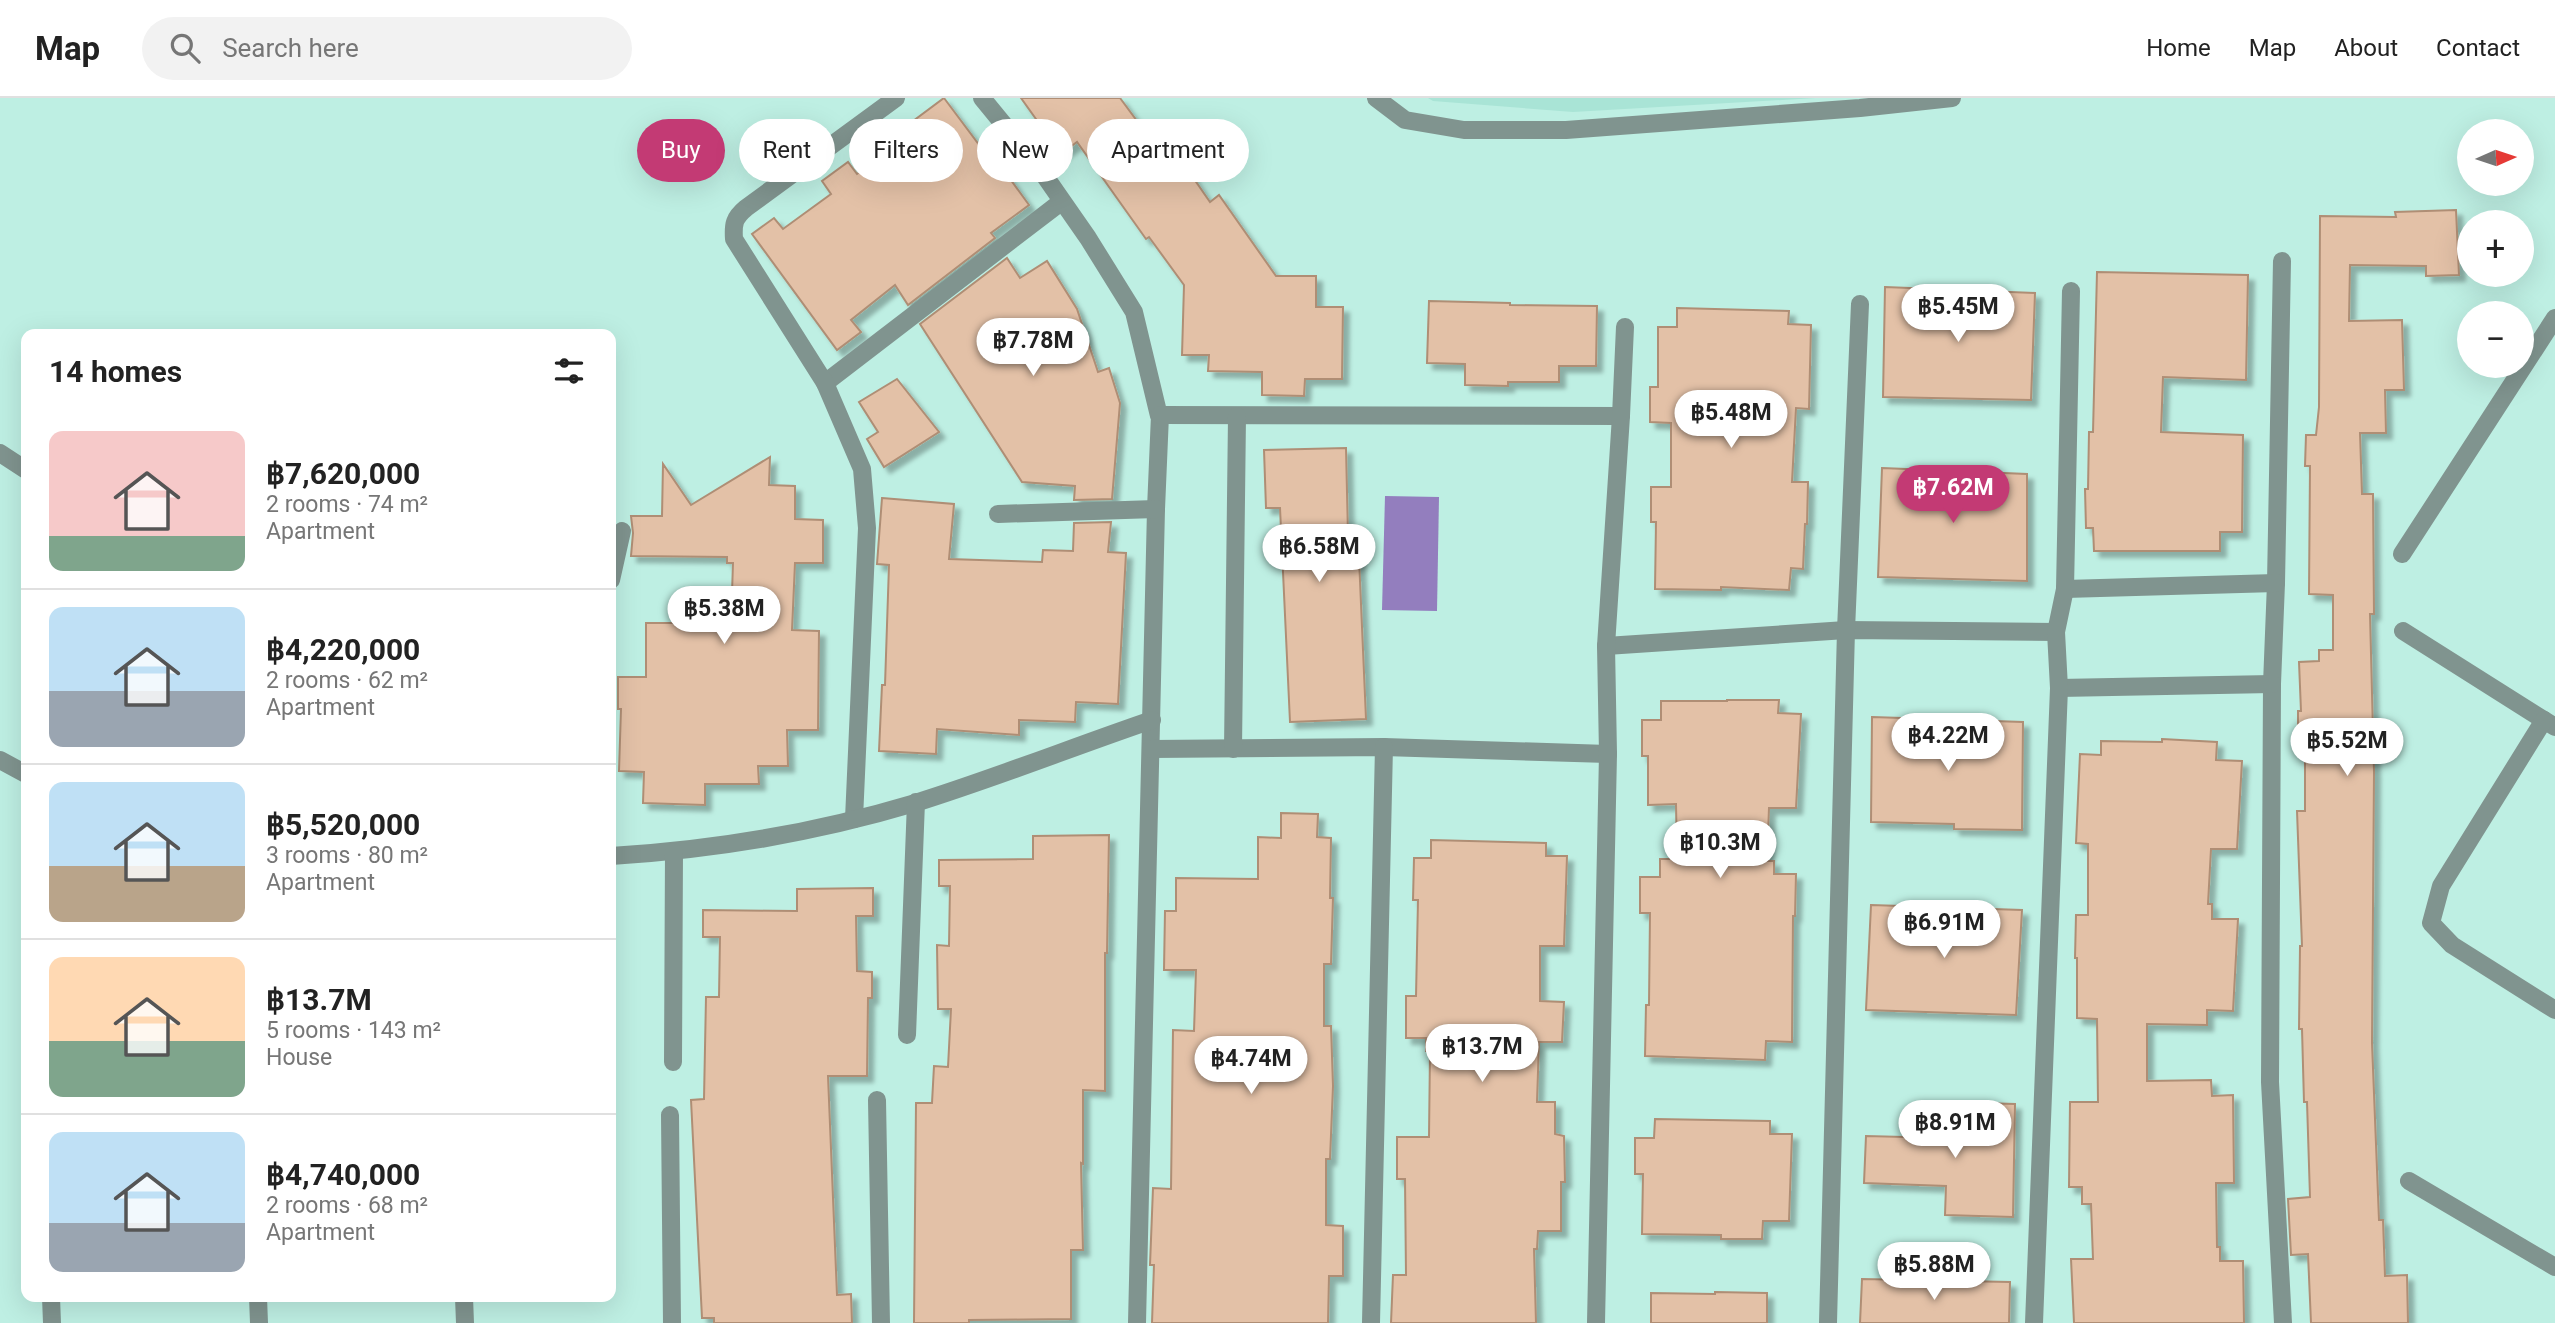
<!DOCTYPE html>
<html lang="en">
<head>
<meta charset="utf-8">
<style>
  :root { --surface:#fff; --page:#f2f2f2; --text:#222; --muted:#767676; --line:#e0e0e0; --accent:#c33a74 }
  body { margin:0; font-family:Roboto,sans-serif; background:var(--page); color:var(--text); height:100vh; display:flex; flex-direction:column; font-size:26px; white-space:nowrap }
  * { box-sizing:border-box; margin:0 }
  p { font-size:23px; color:var(--muted) }
  .icon { flex:none; width:38px; height:38px; fill:none; stroke:currentColor; stroke-width:2; stroke-linecap:round; stroke-linejoin:round }
  .map { position:relative; flex:1; overflow:hidden }
  .sheet { position:absolute; left:21px; top:231px; width:595px; height:973px; display:flex; flex-direction:column; background:var(--surface); border-radius:14px; box-shadow:0 7px 28px #0002 }
  .sheet>* { flex:none }
  .hud { position:absolute; left:637px; top:21px; width:665px; height:63px; display:flex; gap:14px }
  .needle { width:46px; rotate:87deg }
  .tools { position:absolute; left:2457px; top:21px; display:grid; gap:14px }
  .tools a { display:grid; place-items:center; width:77px; height:77px; border-radius:50%; background:var(--surface); box-shadow:0 7px 28px #0002; font-size:35px }
  .price { position:absolute; translate:-50% -60px; padding:0 16px; border-radius:24px; background:#fff; color:#222; font-size:23px; line-height:46px; filter:drop-shadow(0 2px 4px #0008) }
  .price::after { content:''; position:absolute; left:50%; top:42px; width:21px; height:16px; margin-left:-10px; background:inherit; clip-path:polygon(0 0,100% 0,50% 100%) }
  .price.active { background:var(--accent); color:#fff }
  ul { padding:0; list-style:none }
  li { display:flex; align-items:center; gap:21px; height:175px; padding:0 28px }
  li+li { border-top:2px solid var(--line) }
  li span { display:grid; place-items:center; flex:none; width:196px; height:140px; border-radius:14px; color:#555 }
  li>.icon { margin-inline-start:auto }
  span .icon { width:84px; height:84px; fill:#fffc; stroke-width:1 }
  li b { font-size:30px }
  h2 { display:flex; justify-content:space-between; align-items:center; height:84px; padding:0 28px; font-size:30px }
  .tag { padding:0 24px; border-radius:32px; background:var(--surface); box-shadow:0 7px 28px #0002; font-size:24px; line-height:63px }
  .tag.active { background:var(--accent); color:#fff }
  header { display:flex; align-items:center; gap:42px; box-sizing:border-box; height:98px; padding:0 35px; background:var(--surface); border-bottom:2px solid var(--line) }
  header strong { font-size:33px }
  nav { display:flex; gap:38px; margin-inline-start:auto; font-size:24px }
  .search { width:490px; height:63px; background:var(--page); display:flex; align-items:center; gap:18px; box-sizing:border-box; padding:0 24px; border-radius:38px; color:var(--muted); font-size:26px }
  .map>svg:first-child { display:block }
  .built { fill:#a9e4d6 }
  .water { fill:#937ebe }
  .building { fill:#e3c1a7; stroke:#af8e75; stroke-width:2; filter:url(#shadow) }
  .lines { fill:none; stroke-linecap:round; stroke-linejoin:round }
  .minor { stroke:#80948f; stroke-width:18 }
</style>
</head>
<body>
<header>
<strong>Map</strong>
<div class="search"><svg class="icon" aria-label="search" viewBox="0 0 24 24"><circle cx="10" cy="10" r="6"/><path d="M15 15l6 6"/></svg>Search here</div>
<nav><a>Home</a><a>Map</a><a>About</a><a>Contact</a></nav>
</header>
<div class="map">
<svg width="2555" height="1225" viewBox="0 0 2555 1225">
  <defs>
    <filter id="shadow"><feDropShadow dx="6" dy="6" stdDeviation="2" flood-color="#0004"/></filter>
  </defs>
  <rect width="100%" height="100%" fill="#beefe3"/>
  <path class="built" d="M1428,0H1816L1573,14L1433,3Z"/>
  <path class="water" d="M1385,398L1439,399L1437,513L1382,512Z"/>
  <g class="building">
    <path d="M944,0L983,52L987,49L1029,107L991,135L995,140L908,207L895,187L851,222L861,234L837,252L752,136L774,120L783,131L831,96L822,83L848,64L857,76L903,44L897,35Z"/>
    <path d="M1021,0H1120L1143,31L1154,23L1210,104L1219,97L1276,178H1316V209H1343L1342,281H1305L1304,298L1262,297V274L1208,273L1209,257H1182L1184,187L1149,139L1146,141L1077,44L1061,56Z"/>
    <path d="M2456,112L2459,177L2426,178V168L2350,167L2349,223L2402,222L2404,292H2385L2386,335H2360L2362,396H2373L2374,516H2370L2374,674L2372,945L2379,1122H2383L2385,1178L2407,1177L2408,1225H2311L2308,1156L2291,1157L2288,1101L2310,1099L2307,1004H2304L2302,931H2299L2300,848H2302L2297,713H2305V655H2298V613H2301L2299,564L2319,563V552H2333V497L2309,496L2310,368H2305L2306,337H2316L2319,309L2320,118L2396,119L2395,114Z"/>
    <path d="M1007,160L1020,180L1047,163L1077,211L1098,274L1109,270L1120,305L1112,401L1074,402L1075,388L1022,384L920,226Z"/>
    <path d="M2097,174L2248,177L2246,282L2163,279L2161,334L2243,337L2242,434H2220V453H2094L2093,430H2086L2085,391H2088L2089,334H2093Z"/>
    <path d="M1885,189L2035,195L2031,302L1883,299Z"/>
    <path d="M1429,203L1510,205V207L1597,208L1596,268H1559V284H1508V288L1465,287V266L1427,265Z"/>
    <path d="M1677,210L1789,213L1788,226L1811,227L1809,311L1796,310L1792,384H1808L1807,426H1805L1803,471L1791,470L1789,492L1721,489V492L1655,491L1656,424H1651V389H1671V325L1650,324V289H1658V229H1677Z"/>
    <path d="M897,281L939,334L884,369L867,341L878,334L859,304Z"/>
    <path d="M1346,350L1348,438L1358,437L1366,621L1290,624L1280,410H1266L1264,352Z"/>
    <path d="M770,359L769,387L795,388V421L823,422V465H795L792,532L819,533L818,632H787L788,668H758L759,686H705V707L643,705L644,674L619,673L621,611H618V579H646V525H731L733,465H727V459L631,458L633,435L631,418H662L663,366L691,407Z"/>
    <path d="M1882,370L2027,376V483L1878,479Z"/>
    <path d="M882,400L954,406L949,461L1042,464L1043,452L1073,453L1074,425L1111,424L1108,454L1126,455L1118,606L1076,604L1075,624L1019,622V637L937,631L936,656L879,653L882,587H885L889,467L877,466Z"/>
    <path d="M1727,602H1779L1778,615L1801,616L1796,710H1769L1767,763H1774V776H1796L1795,818H1793L1792,944L1766,943L1765,962L1645,958L1646,907H1649L1650,815H1640V779H1660V761H1677L1676,706L1648,707V658H1642V622H1661V603H1727Z"/>
    <path d="M1872,619L2023,624L2022,732L1954,731V726L1871,724Z"/>
    <path d="M2162,641L2217,644L2216,662L2242,663L2237,751H2211L2208,806H2212V821H2238L2233,913L2207,912V927L2147,926V983L2211,982L2212,998L2233,997L2234,1085H2216L2217,1149H2220V1163H2243L2244,1225H2074L2071,1161H2093L2091,1106H2082V1089H2069L2070,1004H2098L2097,921L2077,920V860H2075L2076,817H2088V746L2076,745L2080,656L2101,657V643L2162,644Z"/>
    <path d="M1281,715L1318,716L1317,739L1331,740L1330,800H1333L1331,866H1324V928H1331L1333,988L1330,1061H1326V1127L1343,1128V1178H1329L1328,1225H1152L1154,1167H1150L1153,1090L1171,1091L1173,932L1194,933L1196,872H1164L1165,813H1176V780L1258,781V739L1281,740Z"/>
    <path d="M1109,737L1107,855H1105V993L1083,992V1066L1081,1065L1083,1152H1071V1221L969,1222V1225H914L916,1005H932L934,968L948,969L951,911H938L937,847L949,848L950,788H939V762L1033,761V738Z"/>
    <path d="M1431,742L1546,745V758H1567L1564,848H1540V903L1564,904L1562,944H1539L1537,1004H1555V1036L1564,1038L1565,1084H1561V1133H1538L1537,1151H1534L1536,1225H1391L1393,1177H1406L1405,1081H1397V1039H1429L1430,953H1426V940H1406V898H1416L1418,802H1413L1414,760H1431Z"/>
    <path d="M873,790V818H856L857,873L872,874V900H868L867,978H828L837,1197L851,1196L852,1225H714V1220H702L691,1002L704,1001L706,899H719L720,839H703V812L797,813V791Z"/>
    <path d="M1871,807L2022,812L2016,917L1866,912Z"/>
    <path d="M1947,1004L2015,1006L2013,1119L1945,1117L1946,1088L1864,1085L1866,1038L1945,1040Z"/>
    <path d="M1655,1021L1770,1023V1036H1792L1789,1123H1763L1762,1141H1721V1137L1642,1136L1643,1076H1635V1040H1654Z"/>
    <path d="M1862,1181L2010,1184L2009,1225H1860Z"/>
    <path d="M1715,1194L1767,1195V1225H1651V1195L1715,1196Z"/>
  </g>
  <g class="lines">
    <g class="minor">
      <path d="M982,0L1040,71L1088,140L1134,214L1159,318L1160,317L1156,411L1137,1225"/>
      <path d="M1376,0L1405,22L1464,32H1566L1860,10L1952,0"/>
      <path d="M2282,163L2276,485L2272,586L2270,984L2283,1225"/>
      <path d="M825,285L1061,104"/>
      <path d="M1160,317L1621,318"/>
      <path d="M0,355L26,372"/>
      <path d="M998,416L1156,411"/>
      <path d="M2402,456L2555,220"/>
      <path d="M611,482L622,433"/>
      <path d="M2065,491L2276,485"/>
      <path d="M2403,533L2555,629"/>
      <path d="M1606,548L1846,532L2056,534"/>
      <path d="M2059,590L2272,586"/>
      <path d="M2544,622L2441,788L2431,825L2452,847L2555,912"/>
      <path d="M1151,651L1384,649L1608,656"/>
      <path d="M1233,651L1237,318"/>
      <path d="M0,662L26,676"/>
      <path d="M854,721L867,430L862,371L825,285L734,141C733,126 734,120 746,110L896,0"/>
      <path d="M611,758C712,752 818,734 915,705C995,680 1073,649 1152,622"/>
      <path d="M907,937L916,704"/>
      <path d="M673,964L674,754"/>
      <path d="M877,1002L881,1225"/>
      <path d="M670,1017L672,1225"/>
      <path d="M2409,1083L2555,1169"/>
      <path d="M51,1199L52,1225"/>
      <path d="M258,1199L259,1225"/>
      <path d="M464,1199L465,1225"/>
      <path d="M1371,1225L1384,649"/>
      <path d="M1596,1225L1608,656L1606,548L1621,318L1625,229"/>
      <path d="M1828,1225L1846,532L1860,206"/>
      <path d="M2034,1225L2059,590L2056,534L2065,491L2071,193"/>
    </g>
  </g>
</svg>
<div class="tools">
<a><svg class="needle" viewBox="-14 -14 28 28"><path d="M0-13l5 13h-10z" fill="#e53935"/><path d="M0 13l5-13h-10z" fill="#767676"/></svg></a>
<a>+</a>
<a>−</a>
</div>
<b class="price" style="left:1958px;top:246px">฿5.45M</b>
<b class="price" style="left:1033px;top:280px">฿7.78M</b>
<b class="price" style="left:1731px;top:352px">฿5.48M</b>
<b class="price active" style="left:1953px;top:427px">฿7.62M</b>
<b class="price" style="left:1319px;top:486px">฿6.58M</b>
<b class="price" style="left:724px;top:548px">฿5.38M</b>
<b class="price" style="left:1948px;top:675px">฿4.22M</b>
<b class="price" style="left:2347px;top:680px">฿5.52M</b>
<b class="price" style="left:1720px;top:782px">฿10.3M</b>
<b class="price" style="left:1944px;top:862px">฿6.91M</b>
<b class="price" style="left:1482px;top:986px">฿13.7M</b>
<b class="price" style="left:1251px;top:998px">฿4.74M</b>
<b class="price" style="left:1955px;top:1062px">฿8.91M</b>
<b class="price" style="left:1934px;top:1204px">฿5.88M</b>
<div class="hud">
<a class="tag active">Buy</a>
<a class="tag">Rent</a>
<a class="tag">Filters</a>
<a class="tag">New</a>
<a class="tag">Apartment</a>
</div>
<section class="sheet">
<h2>14 homes<svg class="icon" aria-label="filters" viewBox="0 0 24 24"><path d="M4 7h16M4 17h16"/><circle cx="9" cy="7" r="2"/><circle cx="15" cy="17" r="2"/></svg></h2>
<ul>
<li><span style="background:linear-gradient(#f6c9c9 75%,#7fa58c 0)"><svg class="icon" aria-label="home" viewBox="0 0 24 24"><path d="M3 11l9-7 9 7M6 9v11h12V9"/></svg></span><div><b>฿7,620,000</b><p>2 rooms · 74 m²</p><p>Apartment</p></div></li>
<li><span style="background:linear-gradient(#bfe0f5 60%,#9aa5b1 0)"><svg class="icon" aria-label="home" viewBox="0 0 24 24"><path d="M3 11l9-7 9 7M6 9v11h12V9"/></svg></span><div><b>฿4,220,000</b><p>2 rooms · 62 m²</p><p>Apartment</p></div></li>
<li><span style="background:linear-gradient(#bfe0f5 60%,#b9a48a 0)"><svg class="icon" aria-label="home" viewBox="0 0 24 24"><path d="M3 11l9-7 9 7M6 9v11h12V9"/></svg></span><div><b>฿5,520,000</b><p>3 rooms · 80 m²</p><p>Apartment</p></div></li>
<li><span style="background:linear-gradient(#ffd9b3 60%,#7fa58c 0)"><svg class="icon" aria-label="home" viewBox="0 0 24 24"><path d="M3 11l9-7 9 7M6 9v11h12V9"/></svg></span><div><b>฿13.7M</b><p>5 rooms · 143 m²</p><p>House</p></div></li>
<li><span style="background:linear-gradient(#bfe0f5 65%,#9aa5b1 0)"><svg class="icon" aria-label="home" viewBox="0 0 24 24"><path d="M3 11l9-7 9 7M6 9v11h12V9"/></svg></span><div><b>฿4,740,000</b><p>2 rooms · 68 m²</p><p>Apartment</p></div></li>
</ul>
</section>
</div>
</body>
</html>
